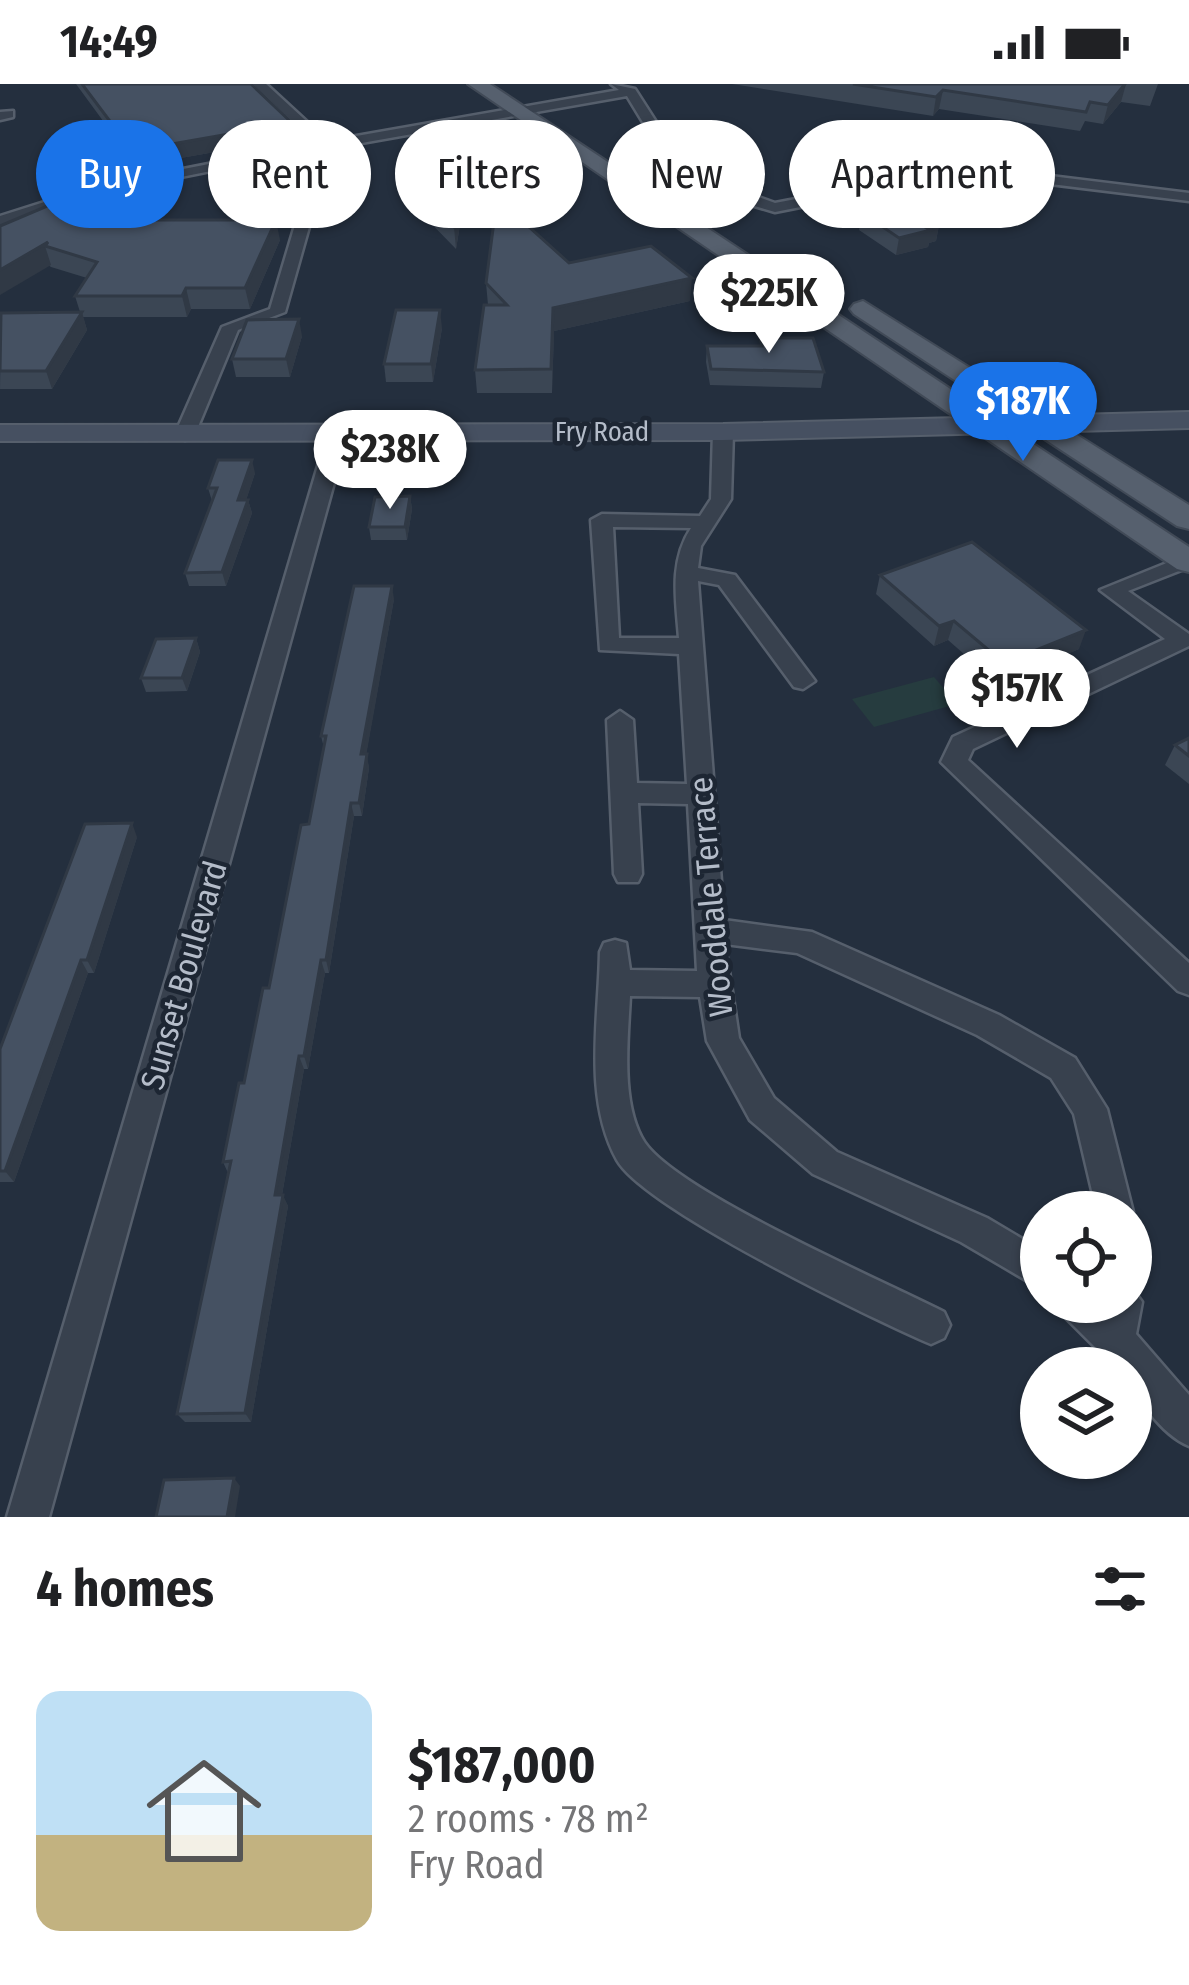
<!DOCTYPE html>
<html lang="en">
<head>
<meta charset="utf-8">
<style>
  :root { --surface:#fff; --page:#f2f2f2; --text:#202124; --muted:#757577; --accent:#1a73e8 }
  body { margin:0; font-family:"Fira Sans Condensed",sans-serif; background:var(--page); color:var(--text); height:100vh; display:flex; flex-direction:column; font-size:45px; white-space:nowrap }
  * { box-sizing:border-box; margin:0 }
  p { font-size:39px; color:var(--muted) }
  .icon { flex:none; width:66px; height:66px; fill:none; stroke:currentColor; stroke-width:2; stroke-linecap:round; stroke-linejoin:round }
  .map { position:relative; height:1433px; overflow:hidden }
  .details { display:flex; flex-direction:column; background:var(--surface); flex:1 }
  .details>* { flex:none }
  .top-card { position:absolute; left:36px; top:36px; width:1119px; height:108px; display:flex; gap:24px }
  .fabs { position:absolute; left:1020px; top:1107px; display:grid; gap:24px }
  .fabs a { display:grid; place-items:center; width:132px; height:132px; border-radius:50%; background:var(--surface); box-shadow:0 3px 9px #0004; font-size:60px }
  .price { position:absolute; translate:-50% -102px; padding:0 27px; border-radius:42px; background:#fff; color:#222; font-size:39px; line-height:78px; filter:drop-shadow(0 3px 6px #0008) }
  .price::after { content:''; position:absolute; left:50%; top:72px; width:36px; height:27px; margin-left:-18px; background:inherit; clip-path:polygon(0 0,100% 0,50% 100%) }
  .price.active { background:var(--accent); color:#fff }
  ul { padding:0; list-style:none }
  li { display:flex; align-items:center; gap:36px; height:300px; padding:0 36px }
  li span { display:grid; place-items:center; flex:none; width:336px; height:240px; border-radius:24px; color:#555 }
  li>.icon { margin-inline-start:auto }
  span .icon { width:144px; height:144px; fill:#fffc; stroke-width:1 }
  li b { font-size:51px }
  h2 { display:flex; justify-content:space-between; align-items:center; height:144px; padding:0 36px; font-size:51px }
  .chip { padding:0 42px; border-radius:54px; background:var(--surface); box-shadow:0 3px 9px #0004; font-size:42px; line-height:108px }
  .chip.active { background:var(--accent); color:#fff }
  .status { display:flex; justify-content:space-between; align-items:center; height:84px; padding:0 60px; background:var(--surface); direction:ltr }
  .status svg { height:33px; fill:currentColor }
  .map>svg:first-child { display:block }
  .green { fill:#263c3f }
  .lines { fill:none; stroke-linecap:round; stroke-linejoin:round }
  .street-casing { stroke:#565f6c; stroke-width:5 }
  .secondary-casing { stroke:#565f6c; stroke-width:4 }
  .primary-casing { stroke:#414a57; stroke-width:4 }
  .street { fill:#38414e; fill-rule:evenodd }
  .secondary { fill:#465061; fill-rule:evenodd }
  .primary { fill:#56606e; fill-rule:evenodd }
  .wall { fill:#3b4654 }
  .shaded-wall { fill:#303945 }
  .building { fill:#455162; stroke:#303945; stroke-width:3 }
  .labels { text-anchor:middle; stroke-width:9; stroke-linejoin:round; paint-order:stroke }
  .far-street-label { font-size:27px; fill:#b4bcc9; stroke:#1d2633 }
  .street-label { font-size:33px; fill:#b4bcc9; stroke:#1d2633 }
</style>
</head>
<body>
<div class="status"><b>14:49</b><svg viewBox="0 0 49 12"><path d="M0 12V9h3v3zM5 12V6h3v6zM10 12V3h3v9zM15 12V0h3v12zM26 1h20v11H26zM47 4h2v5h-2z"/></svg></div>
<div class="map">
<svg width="1189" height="1433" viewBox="0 0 1189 1433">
  <rect width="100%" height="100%" fill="#242f3e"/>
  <path class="green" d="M934,593L957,620L874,643L852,615Z"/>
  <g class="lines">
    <g class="street-casing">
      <g id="street">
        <path d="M253,0H266L328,57L619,6L611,0L635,5L669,58L690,79L725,101L775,119L968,82L1189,109V117L968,90L775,128L734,116L681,85L658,63L627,12L288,72L318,111L285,228L238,246L195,350L185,356L175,350L222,243L270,225L304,111L276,74L96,110L0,141V132L92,103L315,59Z"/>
        <path d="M13,27V33L0,36V28Z"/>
        <path d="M338,342L348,348L49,1433H7L328,348Z"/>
        <path d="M723,342L733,348L731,415L701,462L698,484L735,491L815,597L803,605L794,603L719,501L698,497L724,836L812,848L999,931L1075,974L1107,1025L1133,1128L1131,1132V1128H1097L1074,1030L1051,994L977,951L797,869L725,860L739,954L774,1014L837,1068L987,1134L1041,1166V1205L961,1158L813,1090L750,1036L707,957L700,913L630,912C628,955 620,1021 645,1059C680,1109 881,1196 944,1228L950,1241L944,1254L931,1260C872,1235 644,1124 617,1076C583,1014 599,935 600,868L604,859L615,856L626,859L630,886L697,887L688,720L638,719L642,790L638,798H618L614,790L607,636L620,627L633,636L637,699L687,700L679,570L600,566L591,436L602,430L700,432L711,415L713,348ZM613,443L691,444C669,478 676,515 679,554H619Z"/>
        <path d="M1189,470V483L1128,507L1189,550V562L973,665L968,676L1189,879V911L1178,907L941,678L953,653L1165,555L1100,506Z"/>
        <path d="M1131,1203L1142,1218L1136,1250L1189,1311V1362C1163,1351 1131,1312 1131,1284H1116L1063,1231L1057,1218H1131Z"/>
      </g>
    </g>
    <g class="secondary-casing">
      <path id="secondary" d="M1189,328V344L723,356L0,357V341L723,340Z"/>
    </g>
    <g class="primary-casing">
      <g id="primary">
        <path d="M468,0H490L1189,463V488L1177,485Z"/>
        <path d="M863,217L1189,421V445L1177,442L854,230L850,225L854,220Z"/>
      </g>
    </g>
    <use href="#street" class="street"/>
    <use href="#secondary" class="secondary"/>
    <use href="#primary" class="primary"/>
  </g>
  <g class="wall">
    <path d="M76,0H251L292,39L295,54L175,75L167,64L128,71Z"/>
    <path d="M732,0H1158L1150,22L1121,18L1103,40L1085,37L1080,47L939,25L933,32Z"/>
    <path d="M399,76L533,79L534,99L465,111L456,165L414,122L413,109L401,97Z"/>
    <path d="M862,129L939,141L936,157L929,159L928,163L896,171L859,146Z"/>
    <path d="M128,136L280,156L250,225H191L187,233H83L87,246L52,305H0L1,229L80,228L75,212L87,194L51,183L0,142Z"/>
    <path d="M569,179L690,217L554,247L552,309H477L475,286L488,221L486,199Z"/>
    <path d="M442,244L433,298H386L384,280Z"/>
    <path d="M302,252L290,293H236L232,275Z"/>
    <path d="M760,254L824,288L821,304L710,301L706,278L707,262H760Z"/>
    <path d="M255,389L246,416H248L252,429L226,502H189L185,489L212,417L208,404Z"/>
    <path d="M410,412L412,425L407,456H371L369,443Z"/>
    <path d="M880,491L1079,565L997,599L948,556L934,562L876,510Z"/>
    <path d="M394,515L366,670L369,684L362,732H354L329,889H325L308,985H304L282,1111L288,1122L251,1338H185L177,1330L228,1089L223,1078L269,904L309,740L324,664L321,652Z"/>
    <path d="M196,554L200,568L187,607L146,608L141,594Z"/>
    <path d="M1189,654V700L1165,681L1175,661Z"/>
    <path d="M137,753L94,889H88L14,1098H0V965Z"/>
  </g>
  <g class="shaded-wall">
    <path d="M1126,0L1121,18L1103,40L1108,21Z"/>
    <path d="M943,6L939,25L933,32L936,13Z"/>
    <path d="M292,39L295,54L175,75L172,60Z"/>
    <path d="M163,49L167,64L128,71L124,56Z"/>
    <path d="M533,79L534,99L465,111L456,165L454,143L463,91Z"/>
    <path d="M276,136L280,156L250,225L245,204Z"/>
    <path d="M939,141L936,157L929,159L928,163L896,171L899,154Z"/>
    <path d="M48,158L45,162L51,181L0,211V186Z"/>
    <path d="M692,194L690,217L554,247L552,309L553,224Z"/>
    <path d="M186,204L191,225L187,233L182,212Z"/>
    <path d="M440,226L442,244L433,298L431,280Z"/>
    <path d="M82,228L87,246L52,305L46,287Z"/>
    <path d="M299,235L302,252L290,293L286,275Z"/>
    <path d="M252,376L255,389L242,429L238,416Z"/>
    <path d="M410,412L412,425L407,456L405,443Z"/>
    <path d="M248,416L252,429L226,502L222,488Z"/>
    <path d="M392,502L394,515L364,684L361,670Z"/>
    <path d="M954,537L948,556L934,562L939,542Z"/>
    <path d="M1086,546L1079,565L997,599L1004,579Z"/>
    <path d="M196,554L200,568L187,607L182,594Z"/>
    <path d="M367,670L369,684L362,732L359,719Z"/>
    <path d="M351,719L354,732L329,889L326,876Z"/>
    <path d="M132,739L137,753L94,889L87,876Z"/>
    <path d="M81,876L88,889L14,1098L5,1087Z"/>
    <path d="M321,876L325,889L308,985L304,972Z"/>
    <path d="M299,972L304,985L280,1122L275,1111Z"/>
    <path d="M283,1111L288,1122L251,1338L245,1329Z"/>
    <path d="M234,1394L240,1402L235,1433H227Z"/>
  </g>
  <g class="building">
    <path d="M82,0H251L292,39L172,60L163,49L124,56Z"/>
    <path d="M853,0H1125L1108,21L1090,18L1086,28L943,6L936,13Z"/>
    <path d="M508,58L533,79L463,91L454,143L412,101L422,99L399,76Z"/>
    <path d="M497,114L569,179L651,162L692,194L553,224L551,285L475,286L484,221H507L486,199Z"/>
    <path d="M59,117L128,136H276L245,204H186L182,212H75L97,178L45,162L48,158L0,186V142Z"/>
    <path d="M901,120L939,141L927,144L931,146L899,154L862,129Z"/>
    <path d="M396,226H440L431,280H384Z"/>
    <path d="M82,228L46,287H0L1,229Z"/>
    <path d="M299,235L286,275H232L247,236Z"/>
    <path d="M760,254H813L824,288L711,285L707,262H762Z"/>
    <path d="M218,376H252L238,416H248L222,488L185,489L217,404H208Z"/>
    <path d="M410,412L405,443H369L375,413Z"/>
    <path d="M972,458L1086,546L1004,579L954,537L939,542L880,491Z"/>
    <path d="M354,502H392L361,670H367L359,719H351L326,876H321L304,972H299L275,1111H283L245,1329L177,1330L231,1077L223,1078L239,999H244L263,904H269L301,741L309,740L326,652H321Z"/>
    <path d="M196,554L182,594H141L156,555Z"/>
    <path d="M1189,654V672L1175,661Z"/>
    <path d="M132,739L87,876H81L5,1087H0V965L85,740Z"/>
    <path d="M234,1394L227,1433H156L164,1396Z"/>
  </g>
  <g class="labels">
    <g class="far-street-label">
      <text x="602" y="357">Fry Road</text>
    </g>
    <g class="street-label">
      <text transform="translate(710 813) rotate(-95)" y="12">Wooddale Terrace</text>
      <text transform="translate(183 891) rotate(-74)" y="12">Sunset Boulevard</text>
    </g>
  </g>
</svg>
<div class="fabs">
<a><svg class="icon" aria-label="locate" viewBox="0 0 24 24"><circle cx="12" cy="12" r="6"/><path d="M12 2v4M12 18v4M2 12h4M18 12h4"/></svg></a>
<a><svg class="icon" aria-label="layers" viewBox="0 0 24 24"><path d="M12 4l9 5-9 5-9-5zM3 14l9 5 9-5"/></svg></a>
</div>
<b class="price" style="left:769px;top:272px">$225K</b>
<b class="price active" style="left:1023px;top:380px">$187K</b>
<b class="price" style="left:390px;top:428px">$238K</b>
<b class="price" style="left:1017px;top:667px">$157K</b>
<div class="top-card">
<a class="chip active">Buy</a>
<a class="chip">Rent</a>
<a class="chip">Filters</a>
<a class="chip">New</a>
<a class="chip">Apartment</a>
</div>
</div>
<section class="details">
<h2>4 homes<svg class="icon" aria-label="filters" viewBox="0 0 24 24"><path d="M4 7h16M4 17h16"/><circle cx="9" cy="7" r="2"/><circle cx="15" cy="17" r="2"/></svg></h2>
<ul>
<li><span style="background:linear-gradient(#bfe0f5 60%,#c2b280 0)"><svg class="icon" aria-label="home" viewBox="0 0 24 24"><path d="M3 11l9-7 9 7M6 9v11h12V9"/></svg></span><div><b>$187,000</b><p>2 rooms · 78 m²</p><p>Fry Road</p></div></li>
</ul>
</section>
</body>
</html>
